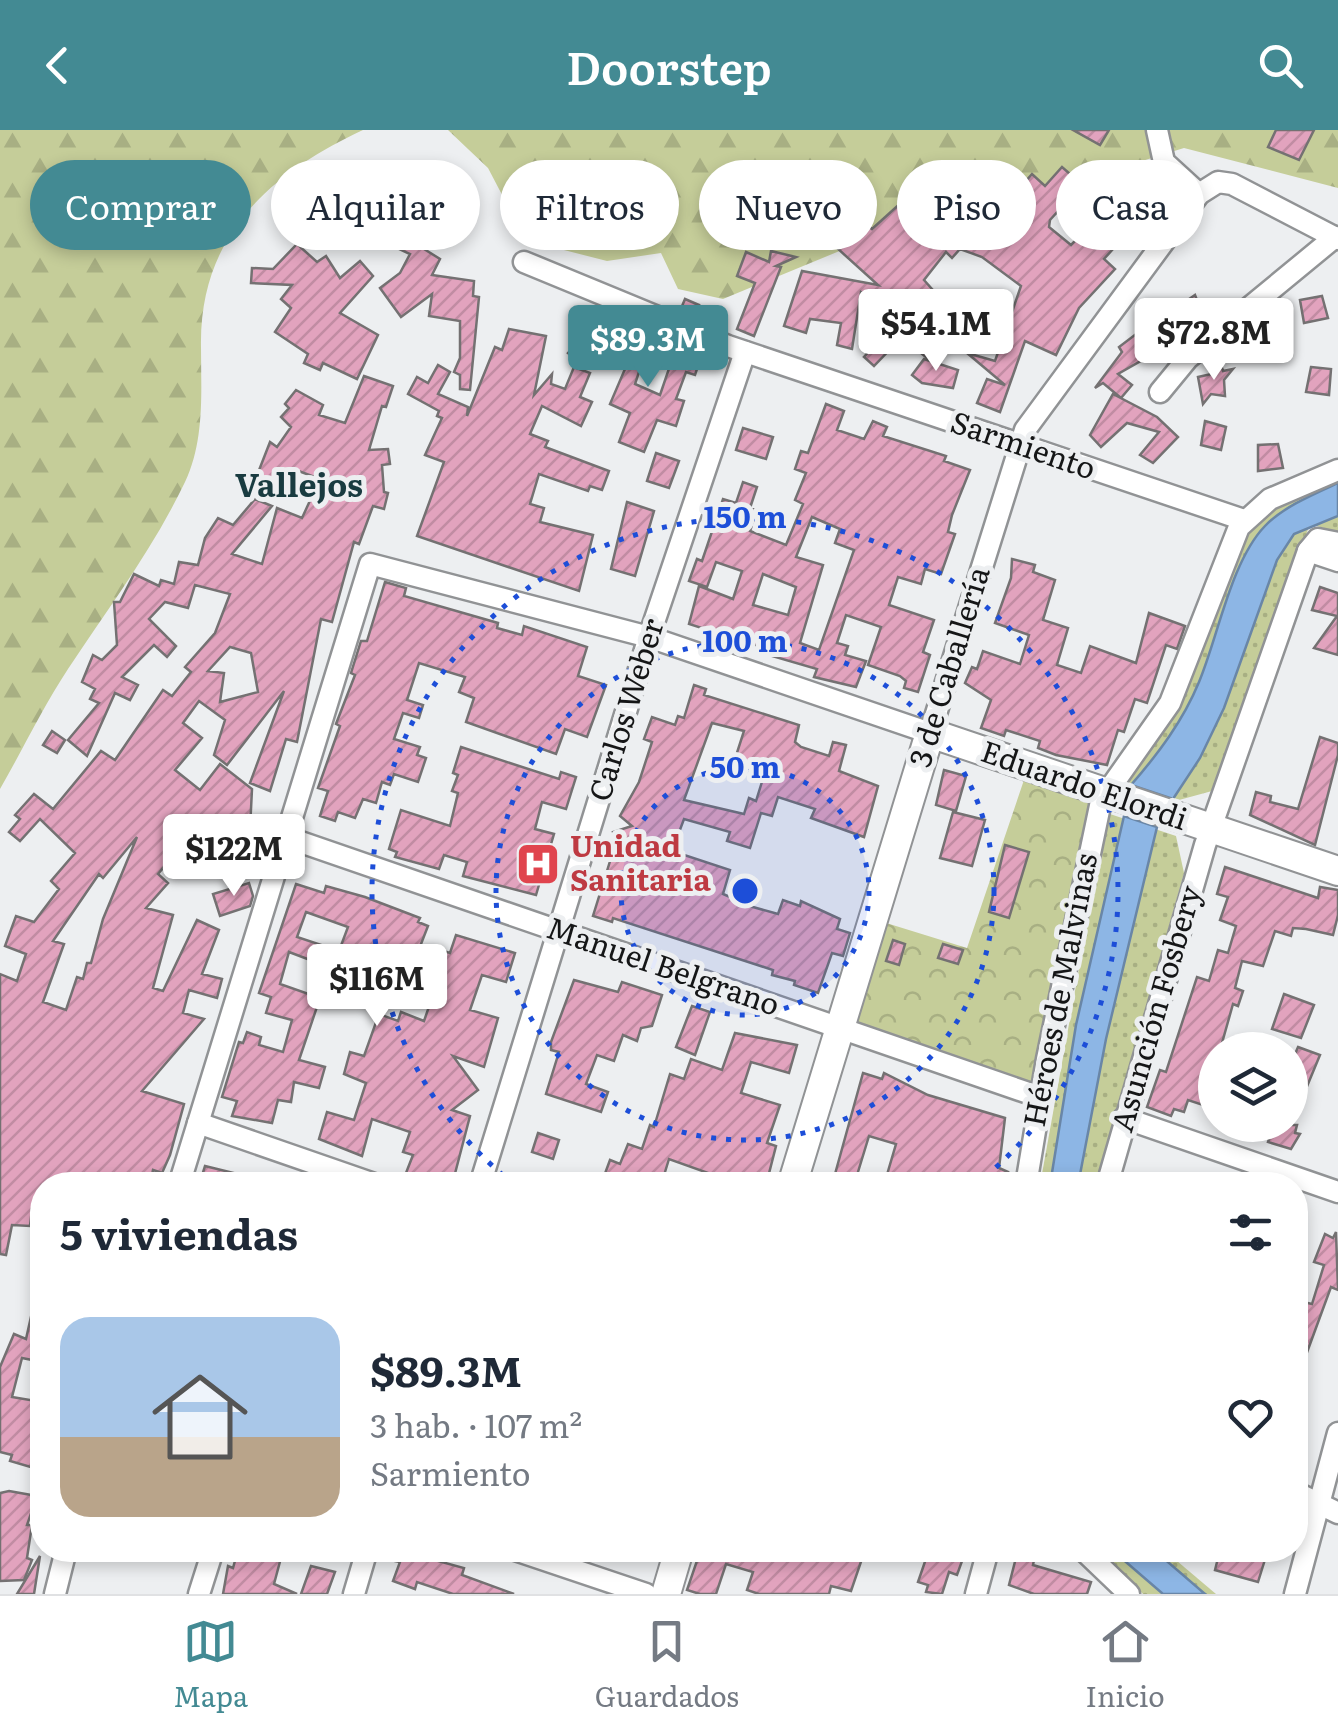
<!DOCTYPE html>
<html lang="es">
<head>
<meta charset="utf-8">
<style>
  :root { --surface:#fff; --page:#f6f6f7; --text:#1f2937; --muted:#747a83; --line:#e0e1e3; --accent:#438a93 }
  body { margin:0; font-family:Literata,serif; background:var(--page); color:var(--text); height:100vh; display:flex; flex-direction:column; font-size:38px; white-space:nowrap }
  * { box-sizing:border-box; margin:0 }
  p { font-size:32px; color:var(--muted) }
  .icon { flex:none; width:55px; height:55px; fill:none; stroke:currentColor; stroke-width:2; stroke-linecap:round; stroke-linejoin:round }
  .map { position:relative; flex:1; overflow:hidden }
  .details { position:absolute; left:30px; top:1042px; width:1278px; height:390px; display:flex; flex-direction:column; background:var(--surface); border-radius:40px; box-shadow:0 5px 15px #0003 }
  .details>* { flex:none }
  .banner { position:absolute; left:30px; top:30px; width:1280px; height:90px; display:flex; gap:20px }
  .buttons { position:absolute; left:1198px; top:902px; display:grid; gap:20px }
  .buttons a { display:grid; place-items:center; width:110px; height:110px; border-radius:50%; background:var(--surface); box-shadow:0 5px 15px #0003; font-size:50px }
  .price { position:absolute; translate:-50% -85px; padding:0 22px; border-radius:10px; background:#fff; color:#222; font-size:32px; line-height:65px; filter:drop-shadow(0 2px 5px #0008) }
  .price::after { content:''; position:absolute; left:50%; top:60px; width:30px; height:22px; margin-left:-15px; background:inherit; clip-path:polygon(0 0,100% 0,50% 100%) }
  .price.on { background:var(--accent); color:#fff }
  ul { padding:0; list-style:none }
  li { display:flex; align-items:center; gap:30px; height:250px; padding:0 30px }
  li span { display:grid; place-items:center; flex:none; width:280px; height:200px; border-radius:30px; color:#555 }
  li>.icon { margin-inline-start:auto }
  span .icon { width:120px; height:120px; fill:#fffc; stroke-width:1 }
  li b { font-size:42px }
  h2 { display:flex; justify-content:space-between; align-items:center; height:120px; padding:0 30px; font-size:42px }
  .chip { padding:0 35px; border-radius:45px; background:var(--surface); box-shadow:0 5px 15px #0003; font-size:35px; line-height:90px }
  .chip.on { background:var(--accent); color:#fff }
  header { display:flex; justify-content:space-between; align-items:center; height:130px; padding:0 30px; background:var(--accent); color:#fff; font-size:45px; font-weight:600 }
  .tab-bar { display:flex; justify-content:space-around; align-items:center; height:140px; border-top:2px solid var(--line); background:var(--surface); font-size:28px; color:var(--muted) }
  .tab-bar a { display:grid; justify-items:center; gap:5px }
  .tab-bar .on { color:var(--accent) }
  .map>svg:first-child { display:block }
  .grass { fill:url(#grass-dots) }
  .forest { fill:url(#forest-firs) }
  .park { fill:url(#park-crowns) }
  .water { fill:#8db6e5; stroke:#6986a7; stroke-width:2.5 }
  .building { fill:url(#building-hatch); stroke:#747172; stroke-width:2.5; fill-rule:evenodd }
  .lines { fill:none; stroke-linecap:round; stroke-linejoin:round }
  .minor-casing { stroke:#919395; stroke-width:25 }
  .secondary-casing { stroke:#919395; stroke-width:32 }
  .minor { stroke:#fff; stroke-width:20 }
  .secondary { stroke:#fff; stroke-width:28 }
  .ring { fill:none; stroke:#1d4ed8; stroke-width:5; stroke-dasharray:5 10 }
  .labels { text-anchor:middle; stroke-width:10; stroke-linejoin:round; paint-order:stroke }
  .street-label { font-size:30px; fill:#151617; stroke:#edeff1 }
  .health-label { font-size:30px; font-weight:bold; fill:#be3a42; stroke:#edeff1; text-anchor:start }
  .neighbourhood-label { font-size:32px; font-weight:bold; fill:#193b40; stroke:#edeff1 }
  .centre { fill:#1d4ed8; stroke:#edeff1; stroke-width:5 }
  .ring-label { font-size:30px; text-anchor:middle; font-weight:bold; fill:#1d4ed8; stroke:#edeff1; stroke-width:10; stroke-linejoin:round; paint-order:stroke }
</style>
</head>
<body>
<header><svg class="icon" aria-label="back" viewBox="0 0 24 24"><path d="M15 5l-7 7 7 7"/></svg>Doorstep<svg class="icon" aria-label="search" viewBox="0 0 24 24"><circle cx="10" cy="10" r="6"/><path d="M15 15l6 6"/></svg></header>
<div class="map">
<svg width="1338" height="1464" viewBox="0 0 1338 1464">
  <defs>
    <pattern id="grass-dots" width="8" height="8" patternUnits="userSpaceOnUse" patternTransform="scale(2.5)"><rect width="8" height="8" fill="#c5cd99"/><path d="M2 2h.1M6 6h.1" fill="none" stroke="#a8af83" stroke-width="1.8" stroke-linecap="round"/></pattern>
    <pattern id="forest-firs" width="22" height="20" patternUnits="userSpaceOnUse" patternTransform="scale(2.5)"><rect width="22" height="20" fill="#c5cd99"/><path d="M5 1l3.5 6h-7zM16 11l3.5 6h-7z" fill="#a8af83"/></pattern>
    <pattern id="park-crowns" width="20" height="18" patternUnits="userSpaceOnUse" patternTransform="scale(2.5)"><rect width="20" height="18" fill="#c5cd99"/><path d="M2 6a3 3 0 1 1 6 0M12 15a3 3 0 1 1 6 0" fill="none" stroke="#a8af83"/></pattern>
    <pattern id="building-hatch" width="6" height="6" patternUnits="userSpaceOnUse" patternTransform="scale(2.5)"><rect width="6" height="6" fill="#e2a3be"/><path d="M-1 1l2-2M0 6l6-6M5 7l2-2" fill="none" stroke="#c18ca3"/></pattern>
  </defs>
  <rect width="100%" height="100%" fill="#edeff1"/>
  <g class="grass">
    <path d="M1338,349V402L1310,394L1212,661L1179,670L1122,650L1242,409L1262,385Z"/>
    <path d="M1107,683L1176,706L1184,743L1096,1055H1040Z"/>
    <path d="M1098,1420H1164L1216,1464H1143Z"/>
  </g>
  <g class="forest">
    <path d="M0,0H363C269,44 199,106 201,217C201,261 205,310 185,352C153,419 109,477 68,539C43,577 23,619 0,659Z"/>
    <path d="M448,0H1338V58L1184,18L1097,45L944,78L723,169L678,159L661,123L607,131L556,118L511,82L488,38Z"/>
  </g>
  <path class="park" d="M1025,647L1093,669L1035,954L852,894L883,792L967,818Z"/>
  <g class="water">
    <path d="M1338,353V386L1294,404L1277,430L1224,578L1200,628L1173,669L1131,655C1158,624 1183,591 1199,552C1218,507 1231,431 1265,396C1283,377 1314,364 1338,353Z"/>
    <path d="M1124,686L1157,697L1106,909L1078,1055H1050L1076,895Z"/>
    <path d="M1112,1420H1154L1205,1464H1163Z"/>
  </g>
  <g class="building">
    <path d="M1073,0H1109L1100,15Z"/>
    <path d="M1276,0H1314L1299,30L1268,17Z"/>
    <path d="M1102,33L1124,47L1128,34L1153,42L1149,54L1143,53L1119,89L1137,105L1129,115L1122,109L1104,129L1115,139L1079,178L1056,225L1025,211L1000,282L977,273L987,249L1005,255L967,223L995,231L1021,156L982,127L960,119L952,128L946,122L924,150L957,187L962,181L982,199L964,221L946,206L927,228L902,207L874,236L864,227L902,186L880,165L876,171L861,162L852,219L837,215L841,193L810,189L806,203L784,196L802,141L878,155L837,118L861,90L872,99L903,71L918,85L927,74L949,93L952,85L968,92L965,78L1013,66L1032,44L1045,56L1062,37L1086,58ZM1069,69L1094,92L1071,115L1049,97L1050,90Z"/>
    <path d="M380,36L406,55L393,74L356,47L364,37L374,44Z"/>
    <path d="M334,74L351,83L343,98L326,90Z"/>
    <path d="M405,107L440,129L432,145L474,151L473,166L479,167L470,260L460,259V245L454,242L460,228V191L429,186L432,164L401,187L380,158L400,143L410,124L399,119Z"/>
    <path d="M297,114L317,132L326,126L340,148L360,131L373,146L340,183L378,205L357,249L323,233L320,240L304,233L308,224L275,202L291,178L281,169L292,155L251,153L252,138L273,139Z"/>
    <path d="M771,121L796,127L776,136L781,137L754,206L737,199L755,153L737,146L746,122L769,132Z"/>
    <path d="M1195,165L1205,191L1189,204L1175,198V179Z"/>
    <path d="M1322,166L1328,188L1304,193L1300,170Z"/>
    <path d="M685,169L699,175L694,187L680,181Z"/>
    <path d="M641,195L653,200L635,254L660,265L676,218L701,227L695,245L686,242L676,269L684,271L676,296L657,290L644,322L619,312L630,283L610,274L625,239L614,235L624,204L637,208Z"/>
    <path d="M1278,197L1281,223L1269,227L1257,218L1256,202Z"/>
    <path d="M509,199L546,206L534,265L552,244L551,254L565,259L574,237L590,243L580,267L592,272L581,296L542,276L530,304L548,311L545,317L609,341L602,360L590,356L588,361L539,344L530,374L544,378L540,392L593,405L579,461L417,406L444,332L425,325L442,288L437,286L439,281L408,264L417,247L428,253L438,235L450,242L438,264L468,277L467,286L495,217L502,220Z"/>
    <path d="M1140,201L1153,224L1118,244L1132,255L1121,268L1103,253L1095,258L1122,222L1119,217Z"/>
    <path d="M582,207L597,219L584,236L568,223Z"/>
    <path d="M924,229L958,240L953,258L922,253L912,245Z"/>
    <path d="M1219,229L1223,241L1233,239L1224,250L1225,266L1211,264L1203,274L1198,247L1216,243Z"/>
    <path d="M1311,237L1331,239L1329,265L1306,262Z"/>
    <path d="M364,246L393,256L386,277L382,276L369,320L388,319L390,334L382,335L384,362L388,363L384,379L373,376L359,414L354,412L332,492L321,489L297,612L286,609L270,661L250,653L284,561L227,635L214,625L225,590L199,571L183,593L202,608L175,640L200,660L220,634L252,659L250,699L219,697L214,723L180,718L158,744L168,753L146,778L173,785L153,858L163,861L197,790L219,800L202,844L222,849L217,868L189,860L183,883L204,889L142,961L184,974L170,1025L162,1043L153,1040L150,1055H42V1082L32,1079L30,1096L12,1095L6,1125L0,1124V844L17,851L26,824L5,816L16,786L34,792L59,759L51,751L75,723L40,689L20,711L9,702L20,689L15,685L34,664L53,679L101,621L115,630L163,560L172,566L191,542L185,537L215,503L230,464L195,455L188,478L165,472L149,489L176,516L167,527L154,515L122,547L138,555L130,570L115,563L87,626L68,610L99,573L90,569L95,559L82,552L93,525L102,530L117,515L114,472H120L134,444L159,456L161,450L174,454L179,432L198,435L205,408L218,388L233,395L255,369L272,376L232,424L262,434L277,378L302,388L320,349L296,340L282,357L256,348L270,312L277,317L291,297L281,287L289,278L285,274L296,260L323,275L319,285L345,293ZM230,517L251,523L258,562L220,572L224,543L208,541ZM137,707L103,789L91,833H87L83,849L77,847L66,880L43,872L64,814L53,811L99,744L103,748Z"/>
    <path d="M1113,264L1157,287L1178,307L1153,333L1140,325L1159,302L1127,293L1101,317L1090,305Z"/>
    <path d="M826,274L844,281L837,300L864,309L873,291L887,297L883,306L946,326L944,331L970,340L952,385L948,402L955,404L941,444L925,439L921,454L898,447L889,475L934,490L923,522L930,525L918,562L904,558L906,551L900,546L868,535L881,497L846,485L837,513L848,516L845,525L866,531L856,557L814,547L817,539L772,526L774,521L689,494L699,456L733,469L742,441L716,432L707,457L689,451L697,429L702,431L723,369L736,373L743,352L757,357L750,378L757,380L750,401L786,415L803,374L795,370L806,343L795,339L801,321L808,323ZM812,387L840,399L835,413L854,420L819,520L800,513L823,435L796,427ZM763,444L796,457L788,485L753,475Z"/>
    <path d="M1205,291L1226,297L1221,320L1201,315Z"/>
    <path d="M743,298L773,307L766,329L736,320Z"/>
    <path d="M1278,314L1283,338L1258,341V315Z"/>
    <path d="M656,323L679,331L669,358L647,351Z"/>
    <path d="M627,372L654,381L635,446L611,439Z"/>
    <path d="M1012,429L1035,435L1033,442L1055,450L1043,490L1068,498L1057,535L1081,543L1090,516L1136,533L1149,483L1185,496L1177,519L1166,515L1147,573L1135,569L1124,602L1118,600L1107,635L1056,625L1038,618L1040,611L1006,600L1004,606L981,598L991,570L965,553L972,537L977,539L983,521L1020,534L1029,505L995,493L1011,448Z"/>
    <path d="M385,452L406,458L404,466L498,493L497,498L522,505L524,496L587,517L578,546L606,555L587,607L565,599L556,624L466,592L474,568L459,562L465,547L419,533L407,570L423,575L419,588L403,583L394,609L420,617L417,625L426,628L418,652L394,644L390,655L382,652L376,673L363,669L355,688L338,682L335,691L320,686L328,661L318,658L340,596L336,594L355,545L351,543L361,511H367Z"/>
    <path d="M1320,457L1338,463V525L1314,518L1337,486L1312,480Z"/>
    <path d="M694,555L706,559L704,565L799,595L795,612L801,617L829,626L833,612L846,615L839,641L878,656L864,707L811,688L815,679L778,667L772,686L761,683L750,718L727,711L730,702L684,689L672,721L730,740L723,764L753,777L778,784L783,770L800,776L801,771L840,789L837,799L850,803L843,826L832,823L818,863L794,855L795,851L772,845L773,840L613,788L612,792L593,786L616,712L613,702L632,696L620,686L639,652L652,612L644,609L652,587L675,595L678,586L684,588ZM712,593L744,601L735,629L766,639L756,671L749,668L744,684L684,670Z"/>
    <path d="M52,601L65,610L57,623L43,615Z"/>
    <path d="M1320,607L1338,613V625L1315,715L1250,685L1256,662L1271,666L1270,672L1298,679Z"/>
    <path d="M461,617L559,649L561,642L576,647L566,679L542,672L535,699L554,704L536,765L463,746L467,732L444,725L439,739L395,727L397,722L389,719L401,680L450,696L458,663L452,661L458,645L453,643Z"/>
    <path d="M944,640L966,646L956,681L936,675Z"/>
    <path d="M953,682L985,690L972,736L940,728Z"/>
    <path d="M1005,715L1029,722L1009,788L989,782Z"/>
    <path d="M1225,737L1318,768L1320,757L1338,760V785L1333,805L1306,799L1293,798L1291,806L1275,801L1263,836L1242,831L1235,858L1243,861L1238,876L1233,874L1220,920H1215V946L1206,976L1188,970L1184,982L1174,979L1171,986L1147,977L1160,940L1166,942L1197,847L1209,851L1218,820L1228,823L1236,796L1220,790L1228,767L1217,764Z"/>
    <path d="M249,753L253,766L250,776L220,786L213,764Z"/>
    <path d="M296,754L324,763L326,756L365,767L420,788L418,792L428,796L421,814L450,823L456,805L515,823L506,852L482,845L470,880L498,888L484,937L453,926L478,960L452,980L470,986L452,1055H424L425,1050L406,1043L413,1025L403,1022L410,1002L372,989L362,1026L319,1009L327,982L354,990L366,953L344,944L350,922L364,926L379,884L398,891L401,882L424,891L439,848L410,839L405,854L380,845L378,849L362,844L360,849L289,822L280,854L320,868L299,930L325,937L319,958L294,952L291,972L278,970L272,993L232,986L237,971L222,967L239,912L243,913L247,902L261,907L259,915L283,922L292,890L266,883L271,867L259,863ZM306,782L348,797L339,821L297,807Z"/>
    <path d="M893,810L905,814L899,835L886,831Z"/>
    <path d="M943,814L963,820L958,834L938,828Z"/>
    <path d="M574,850L618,862L622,852L662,865L652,896L641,898L637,911L623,905L614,931L597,925L586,954L608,962L601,982L546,964L559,922L551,920V912Z"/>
    <path d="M1284,864L1314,875L1301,908L1272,899Z"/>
    <path d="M692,876L710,882L695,925L676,917Z"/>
    <path d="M735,903L797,915L789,943L751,932L741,963L780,975L767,1013L776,1016L766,1055H723L725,1049L669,1029L661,1055H619L603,1049L610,1030L620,1034L628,1014L642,1019L650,995L654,997L670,944L684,949L691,929L722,940Z"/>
    <path d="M1298,917L1320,925L1291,995H1297L1295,1003L1300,1004L1291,1019L1268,1012L1274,995H1290V936Z"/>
    <path d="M863,943L882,949L884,943L928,965L1005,988L999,1038L1008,1042L1003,1055H977L961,1049L960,1055H884L896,1014L869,1006L854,1055H832Z"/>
    <path d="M538,1003L559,1010L553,1029L532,1022Z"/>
    <path d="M205,1036L266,1051V1055H199Z"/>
    <path d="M1336,1102L1338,1160L1331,1157L1295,1255V1170L1312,1174L1324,1135L1314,1132L1325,1104L1333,1108Z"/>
    <path d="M37,1160L42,1161V1232L22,1228L12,1267L42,1272L41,1340L10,1331L12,1325L0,1322V1237L14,1204L26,1209Z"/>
    <path d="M9,1361L37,1366L27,1395H32L27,1428L32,1430L24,1450L0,1451V1363Z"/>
    <path d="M238,1420L282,1424L274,1454L297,1464H223L228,1436L233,1438Z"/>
    <path d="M398,1420L464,1438L462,1445L514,1464H453L417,1452L415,1459L393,1451L400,1432L395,1431Z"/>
    <path d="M696,1420H865L851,1461L831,1456L829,1464H759L747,1460L753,1442L726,1434L716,1464H700L687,1460L699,1425Z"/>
    <path d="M929,1420H966L957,1445L949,1442L942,1464L926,1462L928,1455L918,1452Z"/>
    <path d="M1018,1420H1036L1033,1435L1091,1452L1087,1464H1034L1009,1455Z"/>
    <path d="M1220,1420L1267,1423L1258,1452L1215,1440Z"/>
    <path d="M40,1426L34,1464H17Z"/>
    <path d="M311,1436L335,1442L327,1464H301Z"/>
  </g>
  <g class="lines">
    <g class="minor-casing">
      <g id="minor">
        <path d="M1157,0L1164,32L1199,64"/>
        <path d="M524,132L728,216L1244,390"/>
        <path d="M1160,262L1188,228L1335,107"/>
        <path d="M1308,421L1338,431"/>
        <path d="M286,707L1040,967"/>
        <path d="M1124,988L1338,1062"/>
        <path d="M198,993L377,1055"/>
        <path d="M179,1055L370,434L649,507L930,603L1025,300L1199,64L1218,52L1232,54L1338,109"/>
        <path d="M480,1055L649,507L745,222"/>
        <path d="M1026,1055L1047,929L1101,671L1170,573L1239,397L1270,369L1338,340"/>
        <path d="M1107,1055L1205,715L1308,421L1318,409L1338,413"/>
        <path d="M1295,1362L1338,1383"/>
        <path d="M515,1420L646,1464"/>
        <path d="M1083,1420L1129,1464"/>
        <path d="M55,1464L66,1420"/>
        <path d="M199,1464L213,1420"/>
        <path d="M354,1464L367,1420"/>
        <path d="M976,1464L988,1420"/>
        <path d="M1295,1464L1338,1303"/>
      </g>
    </g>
    <g class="secondary-casing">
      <g id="secondary">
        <path d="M792,1055L930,603L1338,741"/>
        <path d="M666,1464L679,1420"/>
      </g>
    </g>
    <use href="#minor" class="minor"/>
    <use href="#secondary" class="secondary"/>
  </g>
  <circle cx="745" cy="761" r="124" fill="#1d4ed8" fill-opacity=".12"/>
  <g class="ring">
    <circle cx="745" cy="761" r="124"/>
    <circle cx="745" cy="761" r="249"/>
    <path d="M515 1055A373 373 0 1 1 975 1055"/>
  </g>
  <defs>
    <g id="hospital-square" transform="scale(2.25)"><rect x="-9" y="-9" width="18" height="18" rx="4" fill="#e0444e" stroke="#edeff1"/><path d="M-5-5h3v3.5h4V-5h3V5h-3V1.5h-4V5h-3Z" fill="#fff"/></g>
  </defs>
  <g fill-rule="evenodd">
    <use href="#hospital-square" x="538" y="734"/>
  </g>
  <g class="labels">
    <g class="street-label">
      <text transform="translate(1023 316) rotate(19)" y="10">Sarmiento</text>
      <text transform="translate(950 537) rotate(-73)" y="10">3 de Caballería</text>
      <text transform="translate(627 580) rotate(-73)" y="10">Carlos Weber</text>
      <text transform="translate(1084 656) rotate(19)" y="10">Eduardo Elordi</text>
      <text transform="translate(663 837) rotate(19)" y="10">Manuel Belgrano</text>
      <text transform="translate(1061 860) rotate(-79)" y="10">Héroes de Malvinas</text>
      <text transform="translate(1157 879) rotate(-74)" y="10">Asunción Fosbery</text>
    </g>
    <g class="health-label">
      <text x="570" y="727">Unidad<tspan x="570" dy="34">Sanitaria</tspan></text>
    </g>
    <g class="neighbourhood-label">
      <text x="299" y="367">Vallejos</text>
    </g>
  </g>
  <circle cx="745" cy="761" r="15" class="centre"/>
  <g class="ring-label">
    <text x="745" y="398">150 m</text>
    <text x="745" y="522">100 m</text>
    <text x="745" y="648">50 m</text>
  </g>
</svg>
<div class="buttons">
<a><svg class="icon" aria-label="layers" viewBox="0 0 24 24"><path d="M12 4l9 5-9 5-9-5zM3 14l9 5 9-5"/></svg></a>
</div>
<b class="price" style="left:936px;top:244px">$54.1M</b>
<b class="price" style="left:1214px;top:253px">$72.8M</b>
<b class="price on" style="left:648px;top:260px">$89.3M</b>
<b class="price" style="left:234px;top:769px">$122M</b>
<b class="price" style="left:377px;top:899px">$116M</b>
<div class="banner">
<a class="chip on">Comprar</a>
<a class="chip">Alquilar</a>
<a class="chip">Filtros</a>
<a class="chip">Nuevo</a>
<a class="chip">Piso</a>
<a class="chip">Casa</a>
</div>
<section class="details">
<h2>5 viviendas<svg class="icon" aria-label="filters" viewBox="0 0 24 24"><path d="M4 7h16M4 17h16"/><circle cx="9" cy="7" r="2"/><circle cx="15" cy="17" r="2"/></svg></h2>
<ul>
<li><span style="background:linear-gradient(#a9c7e8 60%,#b9a48a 0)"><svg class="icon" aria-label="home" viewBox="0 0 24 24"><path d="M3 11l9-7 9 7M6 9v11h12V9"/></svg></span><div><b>$89.3M</b><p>3 hab. · 107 m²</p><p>Sarmiento</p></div><svg class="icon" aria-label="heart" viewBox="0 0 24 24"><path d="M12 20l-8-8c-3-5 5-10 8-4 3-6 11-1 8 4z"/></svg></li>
</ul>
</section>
</div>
<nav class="tab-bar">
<a class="on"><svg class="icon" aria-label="map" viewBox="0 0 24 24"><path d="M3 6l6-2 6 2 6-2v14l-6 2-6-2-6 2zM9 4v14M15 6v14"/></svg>Mapa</a>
<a><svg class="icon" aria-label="saved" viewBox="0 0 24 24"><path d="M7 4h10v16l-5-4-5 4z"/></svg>Guardados</a>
<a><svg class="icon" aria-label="home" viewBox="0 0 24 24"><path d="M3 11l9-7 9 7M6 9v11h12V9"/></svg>Inicio</a>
</nav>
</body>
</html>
